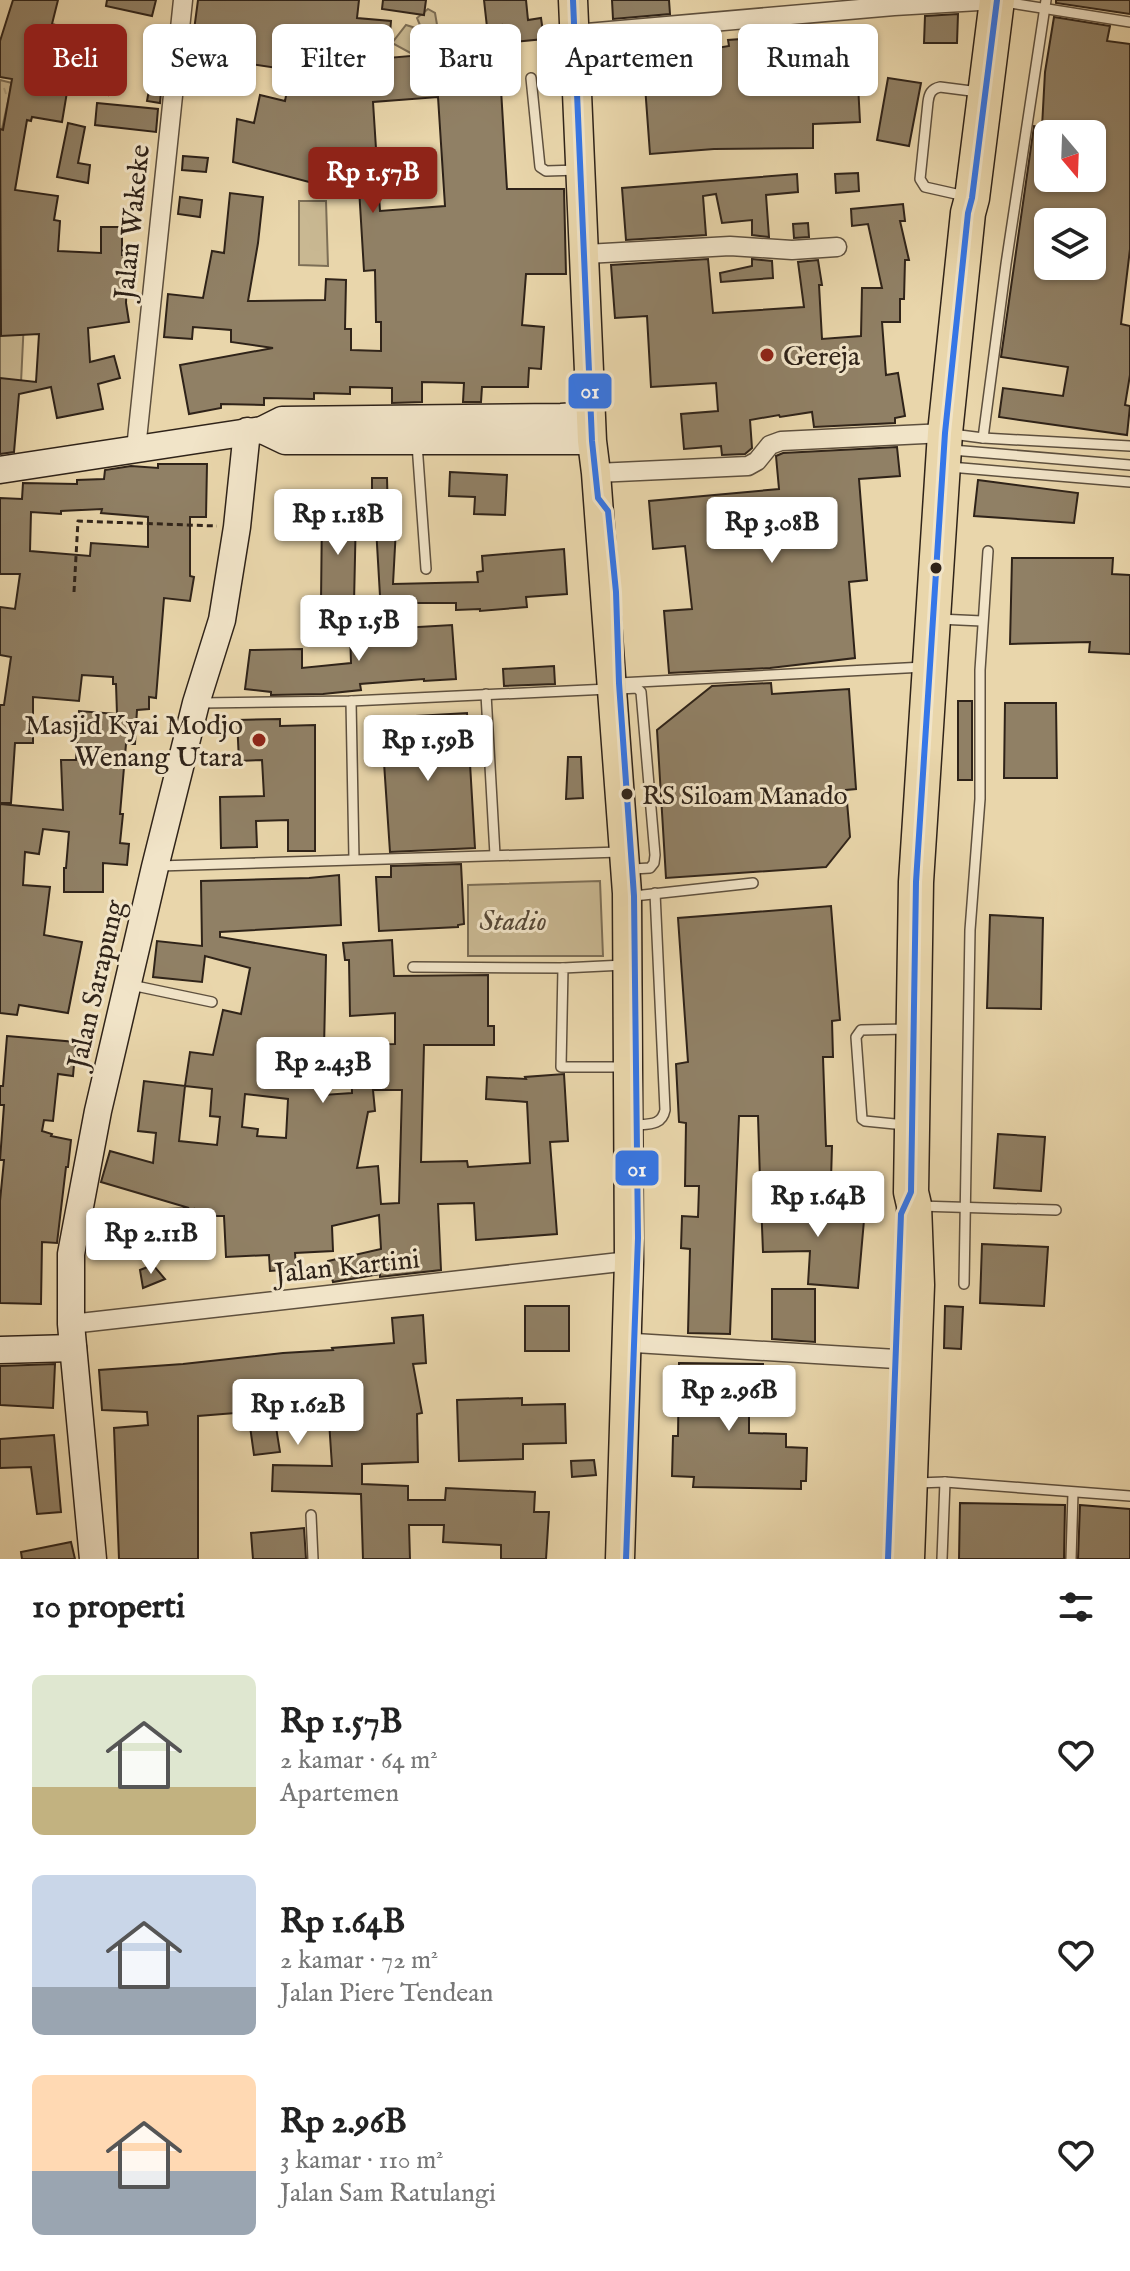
<!DOCTYPE html>
<html lang="id">
<head>
<meta charset="utf-8">
<style>
  :root { --surface:#fff; --page:#f2f2f2; --text:#222; --muted:#767676; --accent:#8f2418 }
  body { margin:0; font-family:"IM FELL English",serif; background:var(--page); color:var(--text); height:100vh; display:flex; flex-direction:column; font-size:30px; white-space:nowrap }
  * { box-sizing:border-box; margin:0 }
  p { font-size:26px; color:var(--muted) }
  .icon { flex:none; width:44px; height:44px; fill:none; stroke:currentColor; stroke-width:2; stroke-linecap:round; stroke-linejoin:round }
  .map { position:relative; height:1559px; overflow:hidden }
  .panel { display:flex; flex-direction:column; background:var(--surface); flex:1 }
  .panel>* { flex:none }
  .banner { position:absolute; left:24px; top:24px; width:1082px; height:72px; display:flex; gap:16px }
  .needle { width:52px; rotate:161deg }
  .controls { position:absolute; left:1034px; top:120px; display:grid; gap:16px }
  .controls a { display:grid; place-items:center; width:72px; height:72px; border-radius:12px; background:var(--surface); box-shadow:0 2px 6px #0004; font-size:40px }
  .price { position:absolute; translate:-50% -68px; padding:0 18px; border-radius:8px; background:#fff; color:#222; font-size:26px; line-height:52px; filter:drop-shadow(0 2px 4px #0008) }
  .price::after { content:''; position:absolute; left:50%; top:48px; width:24px; height:18px; margin-left:-12px; background:inherit; clip-path:polygon(0 0,100% 0,50% 100%) }
  .price.current { background:var(--accent); color:#fff }
  ul { padding:0; list-style:none }
  li { display:flex; align-items:center; gap:24px; height:200px; padding:0 32px }
  li span { display:grid; place-items:center; flex:none; width:224px; height:160px; border-radius:12px; color:#555 }
  li>.icon { margin-inline-start:auto }
  span .icon { width:96px; height:96px; fill:#fffc; stroke-width:1 }
  li b { font-size:34px }
  h2 { display:flex; justify-content:space-between; align-items:center; height:96px; padding:0 32px; font-size:34px }
  .pill { padding:0 28px; border-radius:12px; background:var(--surface); box-shadow:0 2px 6px #0004; font-size:28px; line-height:72px }
  .pill.current { background:var(--accent); color:#fff }
  .map>svg:first-child { display:block }
  .grass { fill:url(#grass-tufts); stroke:#7c6e56; stroke-width:2 }
  .park { fill:#c9b892; stroke:#7c6e56; stroke-width:2 }
  .building { fill:#908065; stroke:#2f2319; stroke-width:2; fill-rule:evenodd }
  .lines { fill:none; stroke-linecap:round; stroke-linejoin:round }
  .lane-casing { stroke:#5e503e; stroke-width:12 }
  .street-casing { stroke:#5e503e; stroke-width:21 }
  .secondary-casing { stroke:#2f2319; stroke-width:29 }
  .primary-casing { stroke:#2f2319; stroke-width:31 }
  .highway-casing { stroke:#2f2319; stroke-width:37 }
  .path { stroke:#2f2319; stroke-width:3; stroke-dasharray:6 4; stroke-linecap:butt }
  .lane { stroke:#f1e4c8; stroke-width:9 }
  .street { stroke:#f1e4c8; stroke-width:18 }
  .secondary { stroke:#f1e4c8; stroke-width:26 }
  .primary { stroke:#e9d6ab; stroke-width:28 }
  .highway { stroke:#e9d6ab; stroke-width:34 }
  .bus-1-casing { stroke:#f1e4c8; stroke-width:12 }
  .bus-1 { stroke:#3577e9; stroke-width:6 }
  .poi-dot { fill:#8f2418; stroke:#f1e4c8; stroke-width:3 }
  .bus-dot { fill:#2f2319; stroke:#f1e4c8; stroke-width:3 }
  .labels { text-anchor:middle; stroke-width:6; stroke-linejoin:round; paint-order:stroke }
  .bus-label { font-size:26px; fill:#2f2319; stroke:#f1e4c8; text-anchor:start }
  .street-label { font-size:28px; fill:#2f2319; stroke:#f1e4c8 }
  .poi-label { font-size:28px; fill:#2f2319; stroke:#f1e4c8; text-anchor:start }
  .park-label { font-size:28px; font-style:italic; fill:#564837; stroke:#f1e4c8 }
  .line-badge { stroke:#f1e4c8; stroke-width:3 }
  .badge-label { font-size:22px; text-anchor:middle; font-weight:bold; fill:#fff }
</style>
</head>
<body>
<div class="map">
<svg width="1130" height="1559" viewBox="0 0 1130 1559">
  <defs>
    <pattern id="grass-tufts" width="24" height="20" patternUnits="userSpaceOnUse" patternTransform="scale(2)"><rect width="24" height="20" fill="#c9b892"/><path d="M3 7l-1-3M5 7V3M7 7l1-3M15 17l-1-3M17 17v-4M19 17l1-3" fill="none" stroke="#ad9e7d"/></pattern>
  </defs>
  <rect width="100%" height="100%" fill="#e9d6ab"/>
  <filter id="stains"><feTurbulence type="fractalNoise" baseFrequency=".0025" numOctaves="4"/><feColorMatrix values="0 0 0 0 .2 0 0 0 0 .09 0 0 0 0 .02 0 0 0 .5 -.17"/></filter>
  <radialGradient id="worn" r=".72"><stop offset=".6" stop-color="#630" stop-opacity="0"/><stop offset="1" stop-color="#630" stop-opacity=".3"/></radialGradient>
  <g class="grass">
    <path d="M428,9L435,13L442,54L429,63L392,43L406,25L422,30L417,18Z"/>
    <path d="M0,80L12,83L0,138Z"/>
  </g>
  <g class="park">
    <path d="M299,201H326L328,266L299,265Z"/>
    <path d="M24,320L21,383L0,381V321Z"/>
    <path d="M600,881L603,956H468V885Z"/>
  </g>
  <g class="building">
    <path d="M13,0H58L52,24L86,34L77,64L114,72L108,95L68,86L62,122L32,117L31,121L27,120L15,190L58,196L54,220L60,221L58,251L101,253V227H122V255H125L124,276H127L126,303L129,322L88,328L90,362L114,356L120,378L98,384L103,409L57,418L51,387L19,394L14,452L0,454V378L36,382L39,334L1,336L0,129L3,130L12,79L0,77V41Z"/>
    <path d="M107,0H156L152,16L106,6Z"/>
    <path d="M198,0H359L357,18L391,21L388,58L422,55V60L499,56L507,189H564L566,274H526L522,325L544,327L541,369L529,368L528,387H482L481,402H463L464,383L422,382V402L392,403V388L350,387V394L314,393V399L264,398V405L221,404V408L189,414L180,365L273,348L231,342V330L193,327L192,339L164,337L168,294L203,298L212,251L224,253L230,193L263,197L258,243L248,301L325,300L326,279L346,280L345,329H351V350L381,351V322H376L375,270L364,271L359,188L335,189L334,186L328,187L233,162L237,119L254,123L260,95L285,101L291,70L251,64L247,79L218,72L222,55L191,53ZM438,97L445,206L380,211L373,102Z"/>
    <path d="M383,0H426L424,15L382,9Z"/>
    <path d="M484,0H526L528,20L541,18L544,39L504,43L502,25L487,27Z"/>
    <path d="M612,0H669L670,14L613,19Z"/>
    <path d="M1056,0H1130V14L1056,3Z"/>
    <path d="M958,14L957,43H924L925,16Z"/>
    <path d="M1054,17L1110,26L1107,41L1130,44V249L1121,324L1130,326V375L1125,405L1130,406L1127,435L999,417L1003,388L1063,396L1068,367L1001,357L1034,126L1042,127L1045,72ZM1048,134H1092V178H1048ZM1048,222H1100L1095,266H1048Z"/>
    <path d="M672,38L674,85L701,84L699,51L729,46L728,40L755,38L756,61L781,60L783,89H813L810,42L838,40L840,85L858,84L860,122L813,124V148L714,149L650,154L644,72H641L637,41Z"/>
    <path d="M888,78L921,83L909,146L877,140Z"/>
    <path d="M151,79L162,81L160,103L147,101Z"/>
    <path d="M97,103L158,109L156,132L95,125Z"/>
    <path d="M68,123L85,127L78,163L90,165L88,183L57,177Z"/>
    <path d="M183,156L208,158L206,172L182,170Z"/>
    <path d="M858,173L859,191L836,193L835,174Z"/>
    <path d="M797,174L798,192L766,195L769,237L752,235V220L722,223L716,194L703,196L706,235L626,240L622,188Z"/>
    <path d="M180,197L202,200L200,217L178,214Z"/>
    <path d="M903,204L905,221H900L909,260H905L904,299H900V322H882L886,375L898,373L905,416L895,418V423L814,427L812,412L780,417L779,415L750,420L752,448L745,454L722,455L721,446L684,449L681,414L718,411L716,383L651,387L647,316L615,318L611,265L708,259L713,313L804,307L798,262L818,260L822,285H819L822,339L861,336L862,288H882L868,224L852,226L851,209Z"/>
    <path d="M808,223L809,237L794,238L793,224Z"/>
    <path d="M752,259L772,261L773,278L721,282L720,273L752,266Z"/>
    <path d="M897,447L900,476L859,479L867,580L849,582L855,658L770,668L669,673L664,611L692,609L685,546L653,549L649,501L779,489L776,456L783,453Z"/>
    <path d="M158,464H207L206,517H190V576L194,577L190,601L164,598L156,698L149,697V709L137,710L135,744H126L120,814H123L120,843L129,844L127,865L103,863V892H64V868H66L69,832L43,829L39,854L25,852L23,885L50,887L44,935L82,942L68,1013L19,1005L17,1015L0,1013V804L63,810L61,760H76L79,711L117,714L116,684H113V677L82,675L79,701L33,697V743H15L11,803H0V705H4L11,657L0,655V607L15,609L20,574H0V498L22,499L23,483L77,484V480L104,479L105,470L131,466L158,468ZM102,509L101,513L148,517V547L91,543L90,556L30,551L31,512L61,514V511Z"/>
    <path d="M450,472L507,475L505,515L474,514L475,497L449,496Z"/>
    <path d="M372,478H387L388,517H372Z"/>
    <path d="M978,480L1078,493L1074,523L974,516Z"/>
    <path d="M322,511L356,512L354,603H321Z"/>
    <path d="M376,527L396,528L393,584L478,582L477,572L483,571L482,556L564,549L567,594L526,597L527,607L480,611V609L456,610V603H392L391,613H381Z"/>
    <path d="M1094,558H1113L1112,574L1130,575V654L1089,652L1090,642L1010,644L1012,558Z"/>
    <path d="M452,625L456,679L424,681V679L360,684L361,690L323,694L271,695V692L245,689L250,650L302,649V668L351,663L350,631Z"/>
    <path d="M554,666L555,684L504,686L503,669Z"/>
    <path d="M771,683L772,694L849,689L856,789L846,790L850,837L826,867L666,878L657,730L712,686Z"/>
    <rect x="958" y="701" width="14" height="79"/>
    <path d="M1005,703H1056L1057,778H1004Z"/>
    <path d="M467,713L475,848L390,852L381,718Z"/>
    <path d="M280,719V726L315,725V851H288V820L256,821L257,847L221,848L220,797L264,796L262,760L239,761L237,720Z"/>
    <path d="M568,757H581L583,798L566,799Z"/>
    <path d="M461,864L464,924L458,925V927L379,931L376,877H391V866Z"/>
    <path d="M339,875L341,925L220,932V937L326,955L323,1095L352,1093L351,1045L395,1044V1013L350,1016L349,960H345L343,943L392,940L394,976L488,975V1026H494V1045H424L421,1162L467,1161L468,1167L530,1163L527,1102L486,1099L487,1077L526,1079L525,1077L564,1074L568,1141L550,1142L557,1234L476,1240L474,1203L438,1204L441,1270L380,1277V1274L333,1282L328,1261L381,1249L379,1215L332,1226L333,1251L295,1253L296,1269L270,1271L269,1255L226,1257L224,1216H202V1212L195,1209L198,1256L164,1258L162,1235L105,1238L104,1212L189,1208L101,1182L110,1151L153,1163L156,1133L138,1131L144,1081L185,1086L190,1052L213,1055L223,1010L241,1014L250,968L205,956L202,982L153,977L157,941L202,946L201,881L309,878ZM185,1086L212,1089L210,1116L220,1117L217,1145L179,1141ZM373,1090H402L399,1203L381,1204L378,1166L357,1168L368,1112L375,1111ZM245,1094L288,1099L286,1138L257,1136L258,1129L242,1127Z"/>
    <path d="M831,906L840,1020L832,1021L833,1057H823L826,1146H832L831,1180L760,1179L758,1116H739L730,1334L688,1333L690,1249L681,1248L682,1216L698,1217L699,1186H685L686,1123L679,1122L676,1064L688,1062L678,918Z"/>
    <path d="M990,915L1043,918L1041,1009L987,1008Z"/>
    <path d="M7,1036L76,1042L73,1076L58,1074L53,1121L44,1120L42,1131L52,1134L51,1136L71,1140L68,1167H66L57,1243L42,1242L41,1304L0,1303V1201L4,1160H0L4,1105H0V1086H3Z"/>
    <path d="M998,1134L1045,1137L1041,1191L994,1188Z"/>
    <path d="M761,1201L865,1209L858,1288L808,1284L810,1251L763,1252Z"/>
    <path d="M982,1244L1048,1247L1044,1306L980,1303Z"/>
    <path d="M153,1265L165,1279L143,1288L140,1270Z"/>
    <path d="M772,1289H815V1342L772,1339Z"/>
    <rect x="525" y="1306" width="44" height="45"/>
    <path d="M945,1306L963,1307L961,1349L944,1348Z"/>
    <path d="M423,1315L426,1363L413,1364L422,1413L417,1414L418,1462L362,1464V1484L408,1486V1500H445L446,1488L535,1492L534,1512H549L546,1559H501V1545L443,1542L444,1525H409L410,1559H363L361,1494L272,1491L273,1465L332,1466L329,1421L276,1427L280,1452L254,1455L248,1412L198,1416V1559H119L114,1428L148,1425L147,1412L102,1410L99,1370L183,1364L283,1353L333,1350L332,1348L394,1343L392,1318Z"/>
    <path d="M679,1363L763,1364V1384H749V1433L786,1434V1447L807,1448L806,1481H801V1489L693,1487L694,1477L672,1476L673,1436H678Z"/>
    <path d="M55,1364L53,1408L0,1405V1366Z"/>
    <path d="M522,1398V1405L565,1404L566,1443L523,1444V1459L459,1461L457,1400Z"/>
    <path d="M54,1435L61,1512L37,1514L31,1467L0,1468V1439Z"/>
    <path d="M594,1460L596,1475L572,1477L571,1461Z"/>
    <path d="M960,1503L1065,1505L1064,1559H959Z"/>
    <path d="M1080,1505L1130,1509V1559H1078Z"/>
    <path d="M304,1528L306,1559H253L251,1533Z"/>
    <path d="M71,1542L75,1559H22L21,1552Z"/>
  </g>
  <g class="lines">
    <g class="lane-casing">
      <g id="lane">
        <path d="M1004,2L1130,22"/>
        <path d="M531,78L540,167L546,171L579,170"/>
        <path d="M965,196L925,187L920,179L928,102C929,94 931,89 940,87L979,92"/>
        <path d="M952,434L983,438L1130,446"/>
        <path d="M983,438L1006,264L1046,0"/>
        <path d="M417,444L426,569"/>
        <path d="M952,450L1130,465"/>
        <path d="M950,467L1130,482"/>
        <path d="M938,619L982,621"/>
        <path d="M619,683L924,667"/>
        <path d="M620,689L637,688L641,692L655,855L654,863L650,868L633,869"/>
        <path d="M486,694L495,855"/>
        <path d="M351,701L354,859"/>
        <path d="M200,703L351,701L609,689"/>
        <path d="M159,866L620,852"/>
        <path d="M634,896L753,883"/>
        <path d="M624,965L563,968L561,1067H625"/>
        <path d="M413,967L563,968"/>
        <path d="M131,985L212,1002"/>
        <path d="M637,1125C650,1124 662,1125 665,1110L655,893"/>
        <path d="M905,1125L865,1121L862,1119L856,1037L861,1030L906,1029"/>
        <path d="M919,1206L1056,1210"/>
        <path d="M964,1284L970,930L980,799V670L988,551"/>
        <path d="M917,1483L945,1482L1130,1496"/>
        <path d="M311,1515L313,1559"/>
        <path d="M942,1559L945,1482"/>
        <path d="M1071,1559L1073,1493"/>
      </g>
    </g>
    <g class="street-casing">
      <g id="street">
        <path d="M575,34L894,6L996,0"/>
        <path d="M586,254L730,246L792,250L837,247"/>
        <path d="M136,449L183,0"/>
        <path d="M596,473L748,466L757,461L770,445L781,441L945,433"/>
        <path d="M71,1324L629,1261"/>
        <path d="M635,1343L896,1359"/>
      </g>
    </g>
    <g class="secondary-casing">
      <g id="secondary">
        <path d="M262,430L285,441H592"/>
        <path d="M0,470L262,430L282,420L561,417L591,415"/>
        <path d="M0,1350L73,1348"/>
        <path d="M93,1559L71,1324V1254L98,1111L155,867L196,703L222,620L237,527L247,431"/>
      </g>
    </g>
    <g class="primary-casing">
      <path id="primary" d="M573,0L592,441L596,473L627,893L629,1261L620,1559"/>
    </g>
    <g class="highway-casing">
      <path id="highway" d="M907,1559L917,1285L914,1205L911,1192L916,882L945,433L968,213L972,198L997,0"/>
    </g>
    <path class="path" d="M74,592L78,521L217,526"/>
    <use href="#lane" class="lane"/>
    <use href="#street" class="street"/>
    <use href="#secondary" class="secondary"/>
    <use href="#primary" class="primary"/>
    <use href="#highway" class="highway"/>
    <g class="bus-1-casing">
      <g id="bus-1">
        <path d="M573,0L592,441L598,498L608,511L616,592L619,683L634,896L638,1238L626,1559"/>
        <path d="M888,1559L901,1214L911,1192L916,882L945,433L968,213L972,198L997,0"/>
      </g>
    </g>
    <use href="#bus-1" class="bus-1"/>
  </g>
  <g class="poi-dot">
    <circle cx="767" cy="355" r="8"/>
    <circle cx="259" cy="740" r="8"/>
  </g>
  <g class="bus-dot">
    <circle cx="936" cy="568" r="7"/>
    <circle cx="627" cy="794" r="7"/>
  </g>
  <g class="labels">
    <g class="bus-label">
      <text x="642" y="804">RS Siloam Manado</text>
    </g>
    <g class="street-label">
      <text transform="translate(131 222) rotate(-84)" y="10">Jalan Wakeke</text>
      <text transform="translate(95 984) rotate(-77)" y="10">Jalan Sarapung</text>
      <text transform="translate(347 1265) rotate(-6)" y="10">Jalan Kartini</text>
    </g>
    <g class="poi-label">
      <text x="783" y="365">Gereja</text>
      <text x="243" y="734" text-anchor="end">Masjid Kyai Modjo<tspan x="243" dy="32">Wenang Utara</tspan></text>
    </g>
    <g class="park-label">
      <text x="513" y="930">Stadio</text>
    </g>
  </g>
  <g class="line-badge">
    <rect x="567" y="372" width="46" height="38" rx="8" fill="#3577e9"/>
    <rect x="614" y="1149" width="46" height="38" rx="8" fill="#3577e9"/>
  </g>
  <g class="badge-label">
    <text x="590" y="398">01</text>
    <text x="637" y="1176">01</text>
  </g>
  <rect width="100%" height="100%" filter="url(#stains)"/>
  <rect width="100%" height="100%" fill="url(#worn)"/>
</svg>
<div class="controls">
<a><svg class="needle" viewBox="-14 -14 28 28"><path d="M0-13l5 13h-10z" fill="#e53935"/><path d="M0 13l5-13h-10z" fill="#767676"/></svg></a>
<a><svg class="icon" aria-label="layers" viewBox="0 0 24 24"><path d="M12 4l9 5-9 5-9-5zM3 14l9 5 9-5"/></svg></a>
</div>
<b class="price current" style="left:373px;top:215px">Rp 1.57B</b>
<b class="price" style="left:338px;top:557px">Rp 1.18B</b>
<b class="price" style="left:772px;top:565px">Rp 3.08B</b>
<b class="price" style="left:359px;top:663px">Rp 1.5B</b>
<b class="price" style="left:428px;top:783px">Rp 1.59B</b>
<b class="price" style="left:323px;top:1105px">Rp 2.43B</b>
<b class="price" style="left:818px;top:1239px">Rp 1.64B</b>
<b class="price" style="left:151px;top:1276px">Rp 2.11B</b>
<b class="price" style="left:729px;top:1433px">Rp 2.96B</b>
<b class="price" style="left:298px;top:1447px">Rp 1.62B</b>
<div class="banner">
<a class="pill current">Beli</a>
<a class="pill">Sewa</a>
<a class="pill">Filter</a>
<a class="pill">Baru</a>
<a class="pill">Apartemen</a>
<a class="pill">Rumah</a>
</div>
</div>
<section class="panel">
<h2>10 properti<svg class="icon" aria-label="filters" viewBox="0 0 24 24"><path d="M4 7h16M4 17h16"/><circle cx="9" cy="7" r="2"/><circle cx="15" cy="17" r="2"/></svg></h2>
<ul>
<li><span style="background:linear-gradient(#dfe7d0 70%,#c2b280 0)"><svg class="icon" aria-label="home" viewBox="0 0 24 24"><path d="M3 11l9-7 9 7M6 9v11h12V9"/></svg></span><div><b>Rp 1.57B</b><p>2 kamar · 64 m²</p><p>Apartemen</p></div><svg class="icon" aria-label="heart" viewBox="0 0 24 24"><path d="M12 20l-8-8c-3-5 5-10 8-4 3-6 11-1 8 4z"/></svg></li>
<li><span style="background:linear-gradient(#c9d6e8 70%,#9aa5b1 0)"><svg class="icon" aria-label="home" viewBox="0 0 24 24"><path d="M3 11l9-7 9 7M6 9v11h12V9"/></svg></span><div><b>Rp 1.64B</b><p>2 kamar · 72 m²</p><p>Jalan Piere Tendean</p></div><svg class="icon" aria-label="heart" viewBox="0 0 24 24"><path d="M12 20l-8-8c-3-5 5-10 8-4 3-6 11-1 8 4z"/></svg></li>
<li><span style="background:linear-gradient(#ffd9b3 60%,#9aa5b1 0)"><svg class="icon" aria-label="home" viewBox="0 0 24 24"><path d="M3 11l9-7 9 7M6 9v11h12V9"/></svg></span><div><b>Rp 2.96B</b><p>3 kamar · 110 m²</p><p>Jalan Sam Ratulangi</p></div><svg class="icon" aria-label="heart" viewBox="0 0 24 24"><path d="M12 20l-8-8c-3-5 5-10 8-4 3-6 11-1 8 4z"/></svg></li>
</ul>
</section>
</body>
</html>
